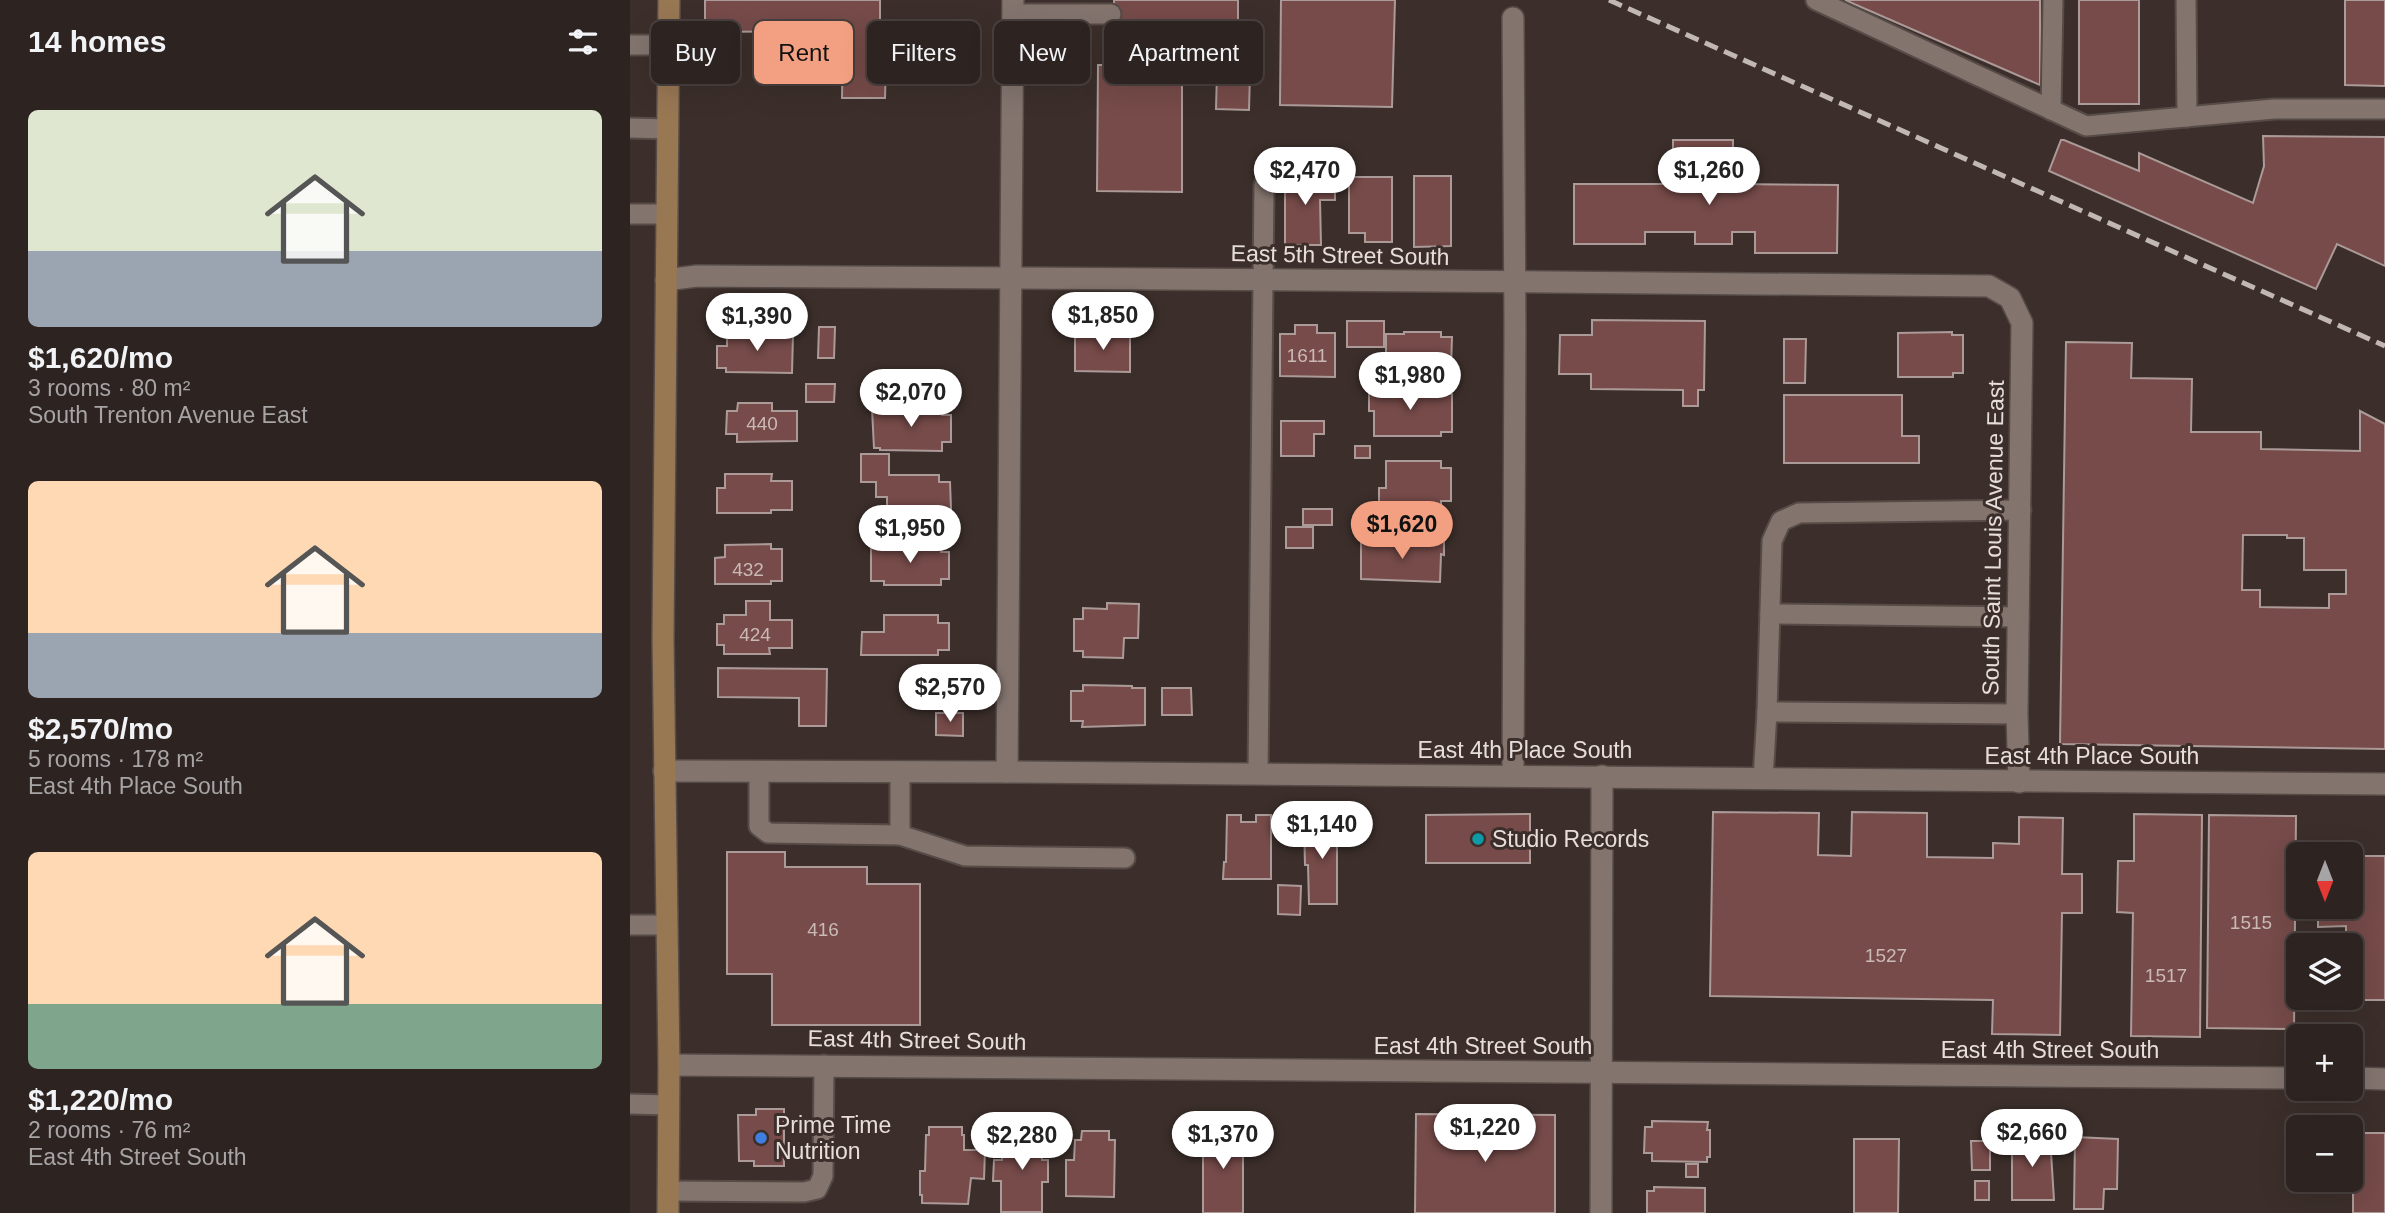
<!DOCTYPE html>
<html lang="en">
<head>
<meta charset="utf-8">
<style>
  :root { --surface:#2d2320; --page:#392f2d; --text:#f1f3f6; --muted:#a7a4a5; --line:#48403e; --accent:#f2a081 }
  body { margin:0; font-family:Helvetica,sans-serif; background:var(--page); color:var(--text); height:100vh; display:flex; flex-direction:column; font-size:26px; white-space:nowrap }
  * { box-sizing:border-box; margin:0 }
  p { font-size:23px; color:var(--muted) }
  .icon { flex:none; width:38px; height:38px; fill:none; stroke:currentColor; stroke-width:2; stroke-linecap:round; stroke-linejoin:round }
  .map { position:relative; flex:1; overflow:hidden }
  .details { display:flex; flex-direction:column; background:var(--surface); width:630px }
  .details>* { flex:none }
  .hud { position:absolute; left:21px; top:21px; width:665px; height:63px; display:flex; gap:14px }
  .needle { width:46px; rotate:180deg }
  .controls { position:absolute; left:1656px; top:842px; display:grid; gap:14px }
  .controls a { display:grid; place-items:center; width:77px; height:77px; border-radius:10px; background:var(--surface); box-shadow:0 7px 28px #0002,0 0 0 2px var(--line); font-size:35px }
  .price { position:absolute; translate:-50% -60px; padding:0 16px; border-radius:24px; background:#fff; color:#222; font-size:23px; line-height:46px; filter:drop-shadow(0 2px 4px #0008) }
  .price::after { content:''; position:absolute; left:50%; top:42px; width:21px; height:16px; margin-left:-10px; background:inherit; clip-path:polygon(0 0,100% 0,50% 100%) }
  .price.selected { background:var(--accent); color:#111 }
  ul { padding:0; list-style:none }
  li { display:grid; align-content:center; gap:14px; height:371px; padding:0 28px }
  li span { display:grid; place-items:center; height:217px; border-radius:10px; color:#555 }
  li>.icon { margin-inline-start:auto }
  span .icon { width:126px; height:126px; fill:#fffc; stroke-width:1 }
  li b { font-size:30px }
  h2 { display:flex; justify-content:space-between; align-items:center; height:84px; padding:0 28px; font-size:30px }
  .tag { padding:0 24px; border-radius:10px; background:var(--surface); box-shadow:0 7px 28px #0002,0 0 0 2px var(--line); font-size:24px; line-height:63px }
  .tag.selected { background:var(--accent); color:#111 }
  main { display:flex; flex:1; min-height:0 }
  .map>svg:first-child { display:block }
  .building { fill:#764b49; stroke:#ab9a98; stroke-width:2; fill-rule:evenodd }
  .lines { fill:none; stroke-linecap:round; stroke-linejoin:round }
  .lane-casing { stroke:#564b47; stroke-width:23 }
  .street-casing { stroke:#564b47; stroke-width:24 }
  .secondary-casing { stroke:#564b47; stroke-width:24 }
  .lane { stroke:#83746e; stroke-width:19 }
  .street { stroke:#83746e; stroke-width:21 }
  .secondary { stroke:#987753; stroke-width:21 }
  .rail { stroke:#c1b7b3; stroke-width:5; stroke-dasharray:14 7; stroke-linecap:butt }
  .culture-dot { fill:#0f9aa8; stroke:#3c2f2b; stroke-width:2.5 }
  .shop-dot { fill:#3f7fe0; stroke:#3c2f2b; stroke-width:2.5 }
  .labels { text-anchor:middle; stroke-width:6; stroke-linejoin:round; paint-order:stroke }
  .number-label { font-size:19px; fill:#cbb9b6 }
  .street-label { font-size:23px; fill:#e7dedb; stroke:#3c2f2b }
  .poi-label { font-size:23px; fill:#e7dedb; stroke:#3c2f2b; text-anchor:start }
</style>
</head>
<body>
<main>
<section class="details">
<h2>14 homes<svg class="icon" aria-label="filters" viewBox="0 0 24 24"><path d="M4 7h16M4 17h16"/><circle cx="9" cy="7" r="2"/><circle cx="15" cy="17" r="2"/></svg></h2>
<ul>
<li><span style="background:linear-gradient(#dfe7d0 65%,#9aa5b1 0)"><svg class="icon" aria-label="home" viewBox="0 0 24 24"><path d="M3 11l9-7 9 7M6 9v11h12V9"/></svg></span><div><b>$1,620/mo</b><p>3 rooms · 80 m²</p><p>South Trenton Avenue East</p></div></li>
<li><span style="background:linear-gradient(#ffd9b3 70%,#9aa5b1 0)"><svg class="icon" aria-label="home" viewBox="0 0 24 24"><path d="M3 11l9-7 9 7M6 9v11h12V9"/></svg></span><div><b>$2,570/mo</b><p>5 rooms · 178 m²</p><p>East 4th Place South</p></div></li>
<li><span style="background:linear-gradient(#ffd9b3 70%,#7fa58c 0)"><svg class="icon" aria-label="home" viewBox="0 0 24 24"><path d="M3 11l9-7 9 7M6 9v11h12V9"/></svg></span><div><b>$1,220/mo</b><p>2 rooms · 76 m²</p><p>East 4th Street South</p></div></li>
</ul>
</section>
<div class="map">
<svg width="1755" height="1213" viewBox="0 0 1755 1213">
  <rect width="100%" height="100%" fill="#3c2f2b"/>
  <g class="building">
    <path d="M75,0H250V30H257L255,98H212L213,31L75,32Z"/>
    <path d="M484,0H608V36L484,34Z"/>
    <path d="M651,0H765L762,107L650,105Z"/>
    <path d="M1215,0H1410V85Z"/>
    <rect x="1449" y="0" width="60" height="104"/>
    <path d="M1715,0H1755V86L1715,85Z"/>
    <path d="M588,36L621,37L619,110L586,109Z"/>
    <path d="M468,65H552V192L467,191Z"/>
    <path d="M1633,136L1755,137V266L1707,244L1686,289L1419,171L1431,140H1434L1509,171V153L1623,203L1634,166Z"/>
    <path d="M1043,140H1103V184L1208,185L1207,253H1125V232H1102V244H1065V232H1015V244H944V184H1046V179H1043Z"/>
    <path d="M655,174H690V179H705V200H690L691,245H655Z"/>
    <path d="M784,176H821V246L784,247Z"/>
    <path d="M719,177H762V242H735V233H719Z"/>
    <path d="M962,320L1075,321L1074,390H1068V406H1053V390L961,389V374H929L930,335H962Z"/>
    <rect x="717" y="321" width="37" height="26"/>
    <path d="M665,325H687V333H705V377L650,376V334H665Z"/>
    <path d="M189,327H205L204,358H188Z"/>
    <path d="M774,332H811V337H822L821,368H811V371L756,369V334H774Z"/>
    <path d="M1322,332V335H1333V373H1323V377H1268V333Z"/>
    <path d="M97,333L163,334L162,373L96,372V368H87V346H97Z"/>
    <path d="M445,333H500V372L445,371Z"/>
    <path d="M1154,339H1176L1175,383H1154Z"/>
    <path d="M1436,342L1502,343L1501,378L1562,379L1561,432H1631V449L1730,451V411L1755,424V749L1430,744ZM1613,535H1657V538H1674V570H1716V594H1699V608L1630,607V590H1612Z"/>
    <path d="M176,384H205L204,402H176Z"/>
    <path d="M748,385H773V391H811V394H822V432H811V436H744V411H739V389H748Z"/>
    <path d="M1154,395H1272V436H1289V463H1154Z"/>
    <path d="M108,403H142V411H167V441L107,442V434H96L97,411H107Z"/>
    <path d="M250,407L312,408V415H321V442H312V451L250,450V448H244L242,409H250Z"/>
    <path d="M651,421H694V434H684V456H651Z"/>
    <rect x="725" y="446" width="15" height="12"/>
    <path d="M231,454H259V475H309V482H320L321,509H309V514H257V497H246V482H231Z"/>
    <path d="M756,461H811V468H821V501H811V507H756V504H749V488H756Z"/>
    <path d="M95,474H142L141,481H162V510H141V513H87V488H95Z"/>
    <rect x="673" y="509" width="29" height="16"/>
    <rect x="656" y="527" width="27" height="21"/>
    <path d="M748,540L814,541V555L811,554L810,582L731,579V543H748Z"/>
    <path d="M141,544V549H152V581H141V584H85V558L95,557V545Z"/>
    <path d="M279,544L311,546V552H319V579H311V585H254V581H241V546H279Z"/>
    <path d="M116,601H140V620H162V648H139L140,654H94V645H87V624H94V615H116Z"/>
    <path d="M477,603L509,604L508,638H494L493,658L453,657V651H444V619H453V608L477,609Z"/>
    <path d="M254,615H308V623H319V650H308V655H231L232,632H254Z"/>
    <path d="M88,668L197,669L196,726H169V698L88,697Z"/>
    <path d="M453,685L502,686V688H515V725L452,727L453,721H441V691H453Z"/>
    <path d="M532,688H561L562,715H532Z"/>
    <path d="M306,713H333V736L306,735Z"/>
    <path d="M1083,812L1189,813L1188,855L1221,856L1222,812L1297,813V857L1363,858V843L1389,844V817L1433,818L1432,874H1452V913H1432L1430,1035L1362,1034L1363,1000L1080,996Z"/>
    <path d="M900,814V863H796V815Z"/>
    <path d="M1504,814L1572,815L1570,1037L1501,1036L1503,913L1487,912L1488,861H1504Z"/>
    <path d="M597,815H611V822H626V815H641V879H593L594,862H596Z"/>
    <path d="M1579,815L1666,816L1664,1029L1577,1028Z"/>
    <path d="M707,821V904H679L678,865H675L674,822Z"/>
    <path d="M97,852H155V867H237V884H290V1025H142V974H97Z"/>
    <path d="M1720,856H1755V1000H1717V998H1720V945H1716V926L1688,927V906H1720Z"/>
    <path d="M648,885L671,886L670,915L648,914Z"/>
    <path d="M126,1109H154V1166H124V1161H109L108,1115H126Z"/>
    <path d="M786,1114L925,1115V1213H785Z"/>
    <path d="M1022,1121L1078,1122L1077,1130H1080V1157H1077V1162L1022,1161V1153H1014L1015,1127H1022Z"/>
    <path d="M299,1127H332V1135H334V1150H355L354,1179L341,1178L338,1204L292,1203V1195H290V1171H295L296,1135H299Z"/>
    <path d="M388,1129H412V1160H418V1182H412V1212H371V1181H363L364,1160H372V1139H388Z"/>
    <rect x="573" y="1129" width="40" height="84"/>
    <path d="M452,1131H479V1140H485L484,1197L436,1196V1160H444L445,1140H451Z"/>
    <rect x="1723" y="1133" width="32" height="80"/>
    <path d="M1382,1137H1420L1424,1200H1382Z"/>
    <path d="M1445,1137L1488,1139L1487,1189H1474L1473,1209H1444Z"/>
    <path d="M1224,1139H1269L1268,1213H1224Z"/>
    <path d="M1341,1141H1360V1170H1342Z"/>
    <rect x="1056" y="1164" width="12" height="13"/>
    <rect x="1345" y="1181" width="14" height="19"/>
    <path d="M1024,1187L1075,1188V1213H1017V1191H1024Z"/>
  </g>
  <g class="lines">
    <g class="lane-casing">
      <g id="lane">
        <path d="M1186,0L1456,126L1644,109H1755"/>
        <path d="M1556,0L1557,117"/>
        <path d="M383,14H481"/>
        <path d="M0,45H38"/>
        <path d="M1421,110L1423,0"/>
        <path d="M0,128L37,129"/>
        <path d="M0,214H36"/>
        <path d="M1140,614L1389,617"/>
        <path d="M1137,712L1142,541L1151,521L1169,513L1391,510"/>
        <path d="M129,772V826L138,833L270,835L335,856L495,858"/>
        <path d="M270,772V835"/>
        <path d="M628,774L634,185"/>
        <path d="M1133,779L1137,712L1387,714"/>
        <path d="M0,925H37"/>
        <path d="M0,1104L38,1105"/>
        <path d="M38,1191L174,1192L187,1189L193,1176L194,1065"/>
      </g>
    </g>
    <g class="street-casing">
      <g id="street">
        <path d="M36,280L67,276C498,276 928,284 1359,286L1380,298L1392,323L1387,714L1389,782"/>
        <path d="M34,771L377,772L1755,784"/>
        <path d="M377,772L383,0"/>
        <path d="M883,776L885,329L883,18"/>
        <path d="M39,1065L1668,1078"/>
        <path d="M1720,1078L1755,1079"/>
        <path d="M971,1213L972,776"/>
      </g>
    </g>
    <g class="secondary-casing">
      <path id="secondary" d="M38,1213L39,1065L33,638L39,0"/>
    </g>
    <use href="#lane" class="lane"/>
    <use href="#street" class="street"/>
    <use href="#secondary" class="secondary"/>
    <path class="rail" d="M979,0L1755,346"/>
  </g>
  <circle class="culture-dot" cx="848" cy="839" r="7"/>
  <circle class="shop-dot" cx="131" cy="1138" r="7"/>
  <g class="labels">
    <g class="number-label">
      <text x="677" y="362">1611</text>
      <text x="132" y="430">440</text>
      <text x="118" y="576">432</text>
      <text x="125" y="641">424</text>
      <text x="1621" y="929">1515</text>
      <text x="193" y="936">416</text>
      <text x="1256" y="962">1527</text>
      <text x="1536" y="982">1517</text>
    </g>
    <g class="street-label">
      <text transform="translate(710 255) rotate(1)" y="8">East 5th Street South</text>
      <text transform="translate(1363 538) rotate(-89)" y="8">South Saint Louis Avenue East</text>
      <text x="895" y="758">East 4th Place South</text>
      <text x="1462" y="764">East 4th Place South</text>
      <text transform="translate(287 1040) rotate(1)" y="8">East 4th Street South</text>
      <text x="853" y="1054">East 4th Street South</text>
      <text x="1420" y="1058">East 4th Street South</text>
    </g>
    <g class="poi-label">
      <text x="862" y="847">Studio Records</text>
      <text x="145" y="1133">Prime Time<tspan x="145" dy="26">Nutrition</tspan></text>
    </g>
  </g>
</svg>
<div class="controls">
<a><svg class="needle" viewBox="-14 -14 28 28"><path d="M0-13l5 13h-10z" fill="#e53935"/><path d="M0 13l5-13h-10z" fill="#a7a4a5"/></svg></a>
<a><svg class="icon" aria-label="layers" viewBox="0 0 24 24"><path d="M12 4l9 5-9 5-9-5zM3 14l9 5 9-5"/></svg></a>
<a>+</a>
<a>−</a>
</div>
<b class="price" style="left:675px;top:207px">$2,470</b>
<b class="price" style="left:1079px;top:207px">$1,260</b>
<b class="price" style="left:473px;top:352px">$1,850</b>
<b class="price" style="left:127px;top:353px">$1,390</b>
<b class="price" style="left:780px;top:412px">$1,980</b>
<b class="price" style="left:281px;top:429px">$2,070</b>
<b class="price selected" style="left:772px;top:561px">$1,620</b>
<b class="price" style="left:280px;top:565px">$1,950</b>
<b class="price" style="left:320px;top:724px">$2,570</b>
<b class="price" style="left:692px;top:861px">$1,140</b>
<b class="price" style="left:855px;top:1164px">$1,220</b>
<b class="price" style="left:1402px;top:1169px">$2,660</b>
<b class="price" style="left:593px;top:1171px">$1,370</b>
<b class="price" style="left:392px;top:1172px">$2,280</b>
<div class="hud">
<a class="tag">Buy</a>
<a class="tag selected">Rent</a>
<a class="tag">Filters</a>
<a class="tag">New</a>
<a class="tag">Apartment</a>
</div>
</div>
</main>
</body>
</html>
